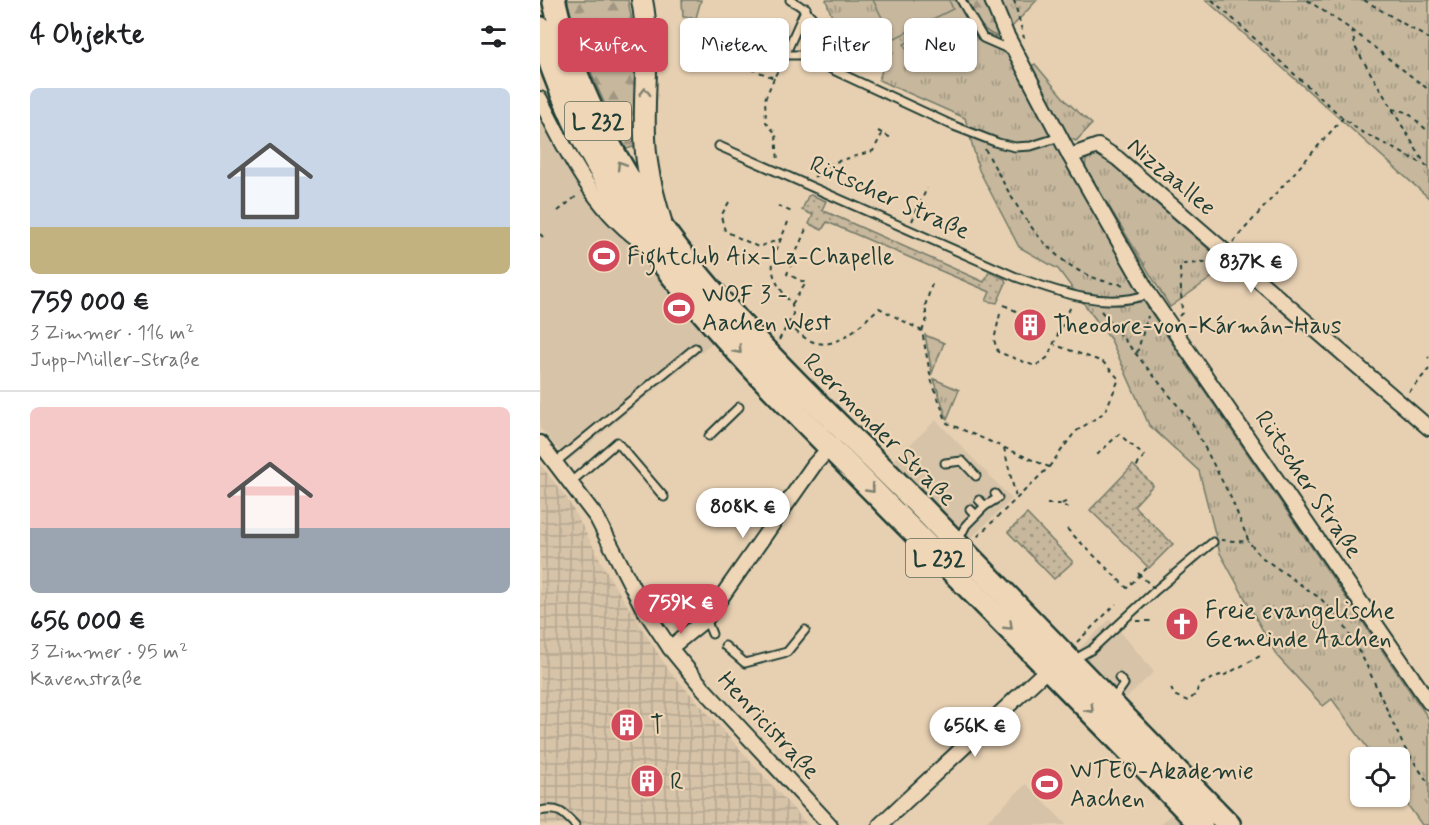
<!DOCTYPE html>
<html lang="de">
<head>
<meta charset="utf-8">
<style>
  :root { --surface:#fff; --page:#f6f6f6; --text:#202124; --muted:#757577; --line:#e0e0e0; --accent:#d1495b }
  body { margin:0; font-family:Mynerve,sans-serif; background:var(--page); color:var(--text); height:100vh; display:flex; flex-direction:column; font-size:22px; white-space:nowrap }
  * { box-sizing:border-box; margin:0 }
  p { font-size:20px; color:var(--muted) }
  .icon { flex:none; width:33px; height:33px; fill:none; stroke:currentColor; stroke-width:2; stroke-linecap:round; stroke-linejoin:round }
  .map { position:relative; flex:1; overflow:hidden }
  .side { display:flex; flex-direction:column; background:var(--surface); width:540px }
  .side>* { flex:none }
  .guide { position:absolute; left:18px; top:18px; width:570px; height:54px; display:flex; gap:12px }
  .controls { position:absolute; left:810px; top:747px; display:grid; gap:12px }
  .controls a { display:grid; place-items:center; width:60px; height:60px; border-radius:9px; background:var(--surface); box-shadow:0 2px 4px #0004; font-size:30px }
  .price { position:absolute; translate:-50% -51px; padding:0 14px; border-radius:21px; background:#fff; color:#222; font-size:20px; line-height:39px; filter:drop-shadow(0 2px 3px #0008) }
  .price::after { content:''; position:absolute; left:50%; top:36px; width:18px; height:14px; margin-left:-9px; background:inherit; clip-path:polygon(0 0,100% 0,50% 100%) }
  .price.selected { background:var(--accent); color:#fff }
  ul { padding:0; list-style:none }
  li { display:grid; align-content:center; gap:12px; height:318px; padding:0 30px }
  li+li { border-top:2px solid var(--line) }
  li span { display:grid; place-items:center; height:186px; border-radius:9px; color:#555 }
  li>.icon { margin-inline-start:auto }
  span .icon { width:108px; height:108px; fill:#fffc; stroke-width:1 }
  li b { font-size:26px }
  h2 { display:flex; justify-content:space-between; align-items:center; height:72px; padding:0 30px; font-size:26px }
  .pill { padding:0 21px; border-radius:9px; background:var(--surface); box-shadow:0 2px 4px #0004; font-size:21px; line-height:54px }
  .pill.selected { background:var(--accent); color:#fff }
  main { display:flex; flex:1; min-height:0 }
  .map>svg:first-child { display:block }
  .built { fill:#d6c3a8 }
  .industrial { fill:url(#industrial-grid) }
  .grass { fill:url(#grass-dots); stroke:#727a68; stroke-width:1.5 }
  .forest { fill:url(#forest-firs); stroke:#727a68; stroke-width:1.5 }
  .park { fill:url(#park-tufts); stroke:#727a68; stroke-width:1.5 }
  .pitch { fill:#c6b79d; stroke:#727a68; stroke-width:1.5 }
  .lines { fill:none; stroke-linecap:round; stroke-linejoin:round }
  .lane-casing { stroke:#1f3d34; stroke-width:11 }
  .street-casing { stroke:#1f3d34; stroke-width:18 }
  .secondary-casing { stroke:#1f3d34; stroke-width:24 }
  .primary-casing { stroke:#1f3d34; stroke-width:27 }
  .path { stroke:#1f3d34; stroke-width:2; stroke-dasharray:4.5 4.5; stroke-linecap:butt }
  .lane { stroke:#efd6b7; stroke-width:7 }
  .street { stroke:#efd6b7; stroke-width:14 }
  .secondary { stroke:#efd6b7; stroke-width:20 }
  .primary { stroke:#efd6b7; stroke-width:22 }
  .path-bridge { stroke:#1f3d34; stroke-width:2; stroke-dasharray:4.5 4.5; stroke-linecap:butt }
  .oneway { stroke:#7d826f }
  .labels { text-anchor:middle; stroke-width:4.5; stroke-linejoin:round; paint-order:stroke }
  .shield { fill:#efd6b7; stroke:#5d6b5b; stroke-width:1.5 }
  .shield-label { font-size:22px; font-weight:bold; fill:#1f3d34 }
  .street-label { font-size:24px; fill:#1f3d34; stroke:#efd6b7 }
  .poi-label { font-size:24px; fill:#1f3d34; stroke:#efd6b7; text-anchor:start }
</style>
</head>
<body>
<main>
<section class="side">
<h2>4 Objekte<svg class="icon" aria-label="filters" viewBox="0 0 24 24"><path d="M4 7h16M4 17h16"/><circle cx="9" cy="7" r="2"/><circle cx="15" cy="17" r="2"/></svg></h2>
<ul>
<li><span style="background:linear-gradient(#c9d6e8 75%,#c2b280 0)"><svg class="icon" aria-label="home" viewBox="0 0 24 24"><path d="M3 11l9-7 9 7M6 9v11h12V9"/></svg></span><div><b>759 000 €</b><p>3 Zimmer · 116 m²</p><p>Jupp-Müller-Straße</p></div></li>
<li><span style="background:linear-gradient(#f6c9c9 65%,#9aa5b1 0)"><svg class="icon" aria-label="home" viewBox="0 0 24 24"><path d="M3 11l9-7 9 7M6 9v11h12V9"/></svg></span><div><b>656 000 €</b><p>3 Zimmer · 95 m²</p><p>Kavenstraße</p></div></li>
</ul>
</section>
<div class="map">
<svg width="889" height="825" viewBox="0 0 889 825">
  <defs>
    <pattern id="industrial-grid" width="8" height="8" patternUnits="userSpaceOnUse" patternTransform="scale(1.5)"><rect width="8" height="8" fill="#d6c3a8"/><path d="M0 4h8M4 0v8" fill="none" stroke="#b7a891"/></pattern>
    <pattern id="grass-dots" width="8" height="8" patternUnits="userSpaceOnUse" patternTransform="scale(1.5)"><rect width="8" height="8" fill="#c6b79d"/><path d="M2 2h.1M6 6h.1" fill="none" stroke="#a09681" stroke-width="1.8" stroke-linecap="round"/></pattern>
    <pattern id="forest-firs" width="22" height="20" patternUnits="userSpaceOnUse" patternTransform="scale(1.5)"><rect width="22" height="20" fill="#c6b79d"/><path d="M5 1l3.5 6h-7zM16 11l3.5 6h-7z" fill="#a09681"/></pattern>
    <pattern id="park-tufts" width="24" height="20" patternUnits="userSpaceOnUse" patternTransform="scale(1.5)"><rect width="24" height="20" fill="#c6b79d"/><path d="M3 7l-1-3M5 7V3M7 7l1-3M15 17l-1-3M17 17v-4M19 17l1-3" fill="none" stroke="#a09681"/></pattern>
  </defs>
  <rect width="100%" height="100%" fill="#e7d0b2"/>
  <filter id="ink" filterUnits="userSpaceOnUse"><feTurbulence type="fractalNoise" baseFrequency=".0167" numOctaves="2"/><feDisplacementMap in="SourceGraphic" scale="12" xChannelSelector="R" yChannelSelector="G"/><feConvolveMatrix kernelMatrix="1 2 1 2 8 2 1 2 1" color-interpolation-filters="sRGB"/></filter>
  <g filter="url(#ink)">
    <g class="built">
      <path d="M0,113L52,197L75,229L177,339L28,461L0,428Z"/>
      <path d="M396,420L472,499L430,539L354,460Z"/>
      <path d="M570,619L614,672L585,699L538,650Z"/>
      <path d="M486,784L527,825H443Z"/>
      <path d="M636,809L652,825H620Z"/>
    </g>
    <path class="industrial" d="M0,464L28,500L73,583L128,669L268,825H0Z"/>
    <g class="grass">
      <path d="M271,195L286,201L282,210L444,282L449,272L465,279L466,283L457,303L446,301L450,292L287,222L282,230L269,224L273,215L262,210L268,196Z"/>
      <path d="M593,465L613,485L594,506L633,544L609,568L550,510Z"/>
      <path d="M487,514L533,562L514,579L468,532Z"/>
    </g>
    <g class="forest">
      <path d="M27,0H88L93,26L97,146L86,149C62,100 40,52 27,0Z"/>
      <path d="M142,0H161L156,18L143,17Z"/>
      <path d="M427,0H446L461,37C442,35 434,15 427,0Z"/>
    </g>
    <g class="park">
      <path d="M286,0H427C434,15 442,35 461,37L523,159L608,308L889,719V825H882L860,794V758L834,757L792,699L783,706L737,656L680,553L659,471L609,425L571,340L518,269L479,247L439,170L425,118L339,80L342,70L304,51Z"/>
      <path d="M460,0H497L472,27Z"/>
      <path d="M666,0H889V198Z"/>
      <path d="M495,64L527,102L552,124L536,141L525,136L490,67Z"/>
      <path d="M554,154H560L688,266L630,307L545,167L546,159Z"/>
      <path d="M385,335L404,343L392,373Z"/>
      <path d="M394,379L419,390L407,419Z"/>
    </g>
    <g class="pitch">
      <path d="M333,0H409L413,9L353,39Z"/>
      <path d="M406,23L416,44L374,64L364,44Z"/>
    </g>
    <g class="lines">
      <g class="lane-casing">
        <g id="lane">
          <path d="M250,0C281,15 282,38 291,69L414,126L458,143L475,147L491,146L520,137"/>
          <path d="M421,0L443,38L475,52"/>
          <path d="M266,8L245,55H287"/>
          <path d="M179,146L476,277C518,292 566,310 609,294"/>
          <path d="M169,436L199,407"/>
          <path d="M16,462L155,348"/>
          <path d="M405,463L422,461L436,476"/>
          <path d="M31,482L77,442L124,497"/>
          <path d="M445,506L458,498L455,494"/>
          <path d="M436,515L445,506L439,500"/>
          <path d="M418,541L426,525L436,515L430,509"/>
          <path d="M166,619L172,634"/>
          <path d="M185,646L205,663L247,652L265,630"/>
          <path d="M535,659L551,650L616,590L673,542"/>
          <path d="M572,701L584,684L579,678"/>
          <path d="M0,811C18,807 23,812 35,825"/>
        </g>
      </g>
      <g class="street-casing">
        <g id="street">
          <path d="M452,0L466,34L530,156L609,294L889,702"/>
          <path d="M0,99C25,149 53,207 99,240"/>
          <path d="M530,156L558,146L577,158L889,428"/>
          <path d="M0,443L57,518L102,606L130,648L162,687L290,825"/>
          <path d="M130,648L166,619L274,465L293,444"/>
          <path d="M340,825L512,665"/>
        </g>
      </g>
      <g class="secondary-casing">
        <path id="secondary" d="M102,0C112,50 101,102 106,153C108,176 114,198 121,221"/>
      </g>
      <g class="primary-casing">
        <g id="primary">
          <path d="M14,0C61,212 235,359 380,506C483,612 586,718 689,825"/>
          <path d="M0,28C52,223 212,367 348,506C453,612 558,718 661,825"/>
        </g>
      </g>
      <g class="path">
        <path d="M474,0L484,38"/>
        <path d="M672,0L803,118L820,131L889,167"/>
        <path d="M767,0L812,30L889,90"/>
        <path d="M824,0L889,39"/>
        <path d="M190,28L192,61L234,78L241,64"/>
        <path d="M812,30L815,47L885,164"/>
        <path d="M234,78L225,99L226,122L236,134L238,162"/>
        <path d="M852,109L867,112L889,132"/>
        <path d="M338,131L353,139"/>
        <path d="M445,149C478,209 510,279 587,285"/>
        <path d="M274,177L295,162L333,151L342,134"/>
        <path d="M189,202L181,216L185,231L218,247L241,239"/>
        <path d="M238,206L252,212"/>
        <path d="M18,211L38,195"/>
        <path d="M372,221L387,188"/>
        <path d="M0,234L3,237"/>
        <path d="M693,242L803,118"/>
        <path d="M392,284L385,306L387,319L382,331L391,379L407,423L509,467L436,538"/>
        <path d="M252,304L266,283L247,274L266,229"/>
        <path d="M464,305L478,312"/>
        <path d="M561,311L652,423L691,498L709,542L720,556L781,599L801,620L825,662L864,747L889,784"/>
        <path d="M460,314L454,340L458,352L495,366L507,358L532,304"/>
        <path d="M639,316L642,313L640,268L644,264L676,262"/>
        <path d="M249,324C285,364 309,335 339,308L382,331"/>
        <path d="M239,340L253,315L252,304C222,269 232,262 248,222"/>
        <path d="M597,353L608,316"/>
        <path d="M888,357L889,358"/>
        <path d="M869,392L889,369"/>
        <path d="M464,448L476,498"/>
        <path d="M557,455L579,434L604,456L596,467"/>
        <path d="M509,467L535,432L565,412L579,379L563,362L515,345"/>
        <path d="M507,504H521"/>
        <path d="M528,508L521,504L528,501"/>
        <path d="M527,529L587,588L608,567"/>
        <path d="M681,540L709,542"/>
        <path d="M597,621H612"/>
        <path d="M537,642L576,604"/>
        <path d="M631,688L634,695L648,701L656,694L659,685L680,675L681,677L722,655"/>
      </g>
      <use href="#lane" class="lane"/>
      <use href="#street" class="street"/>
      <use href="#secondary" class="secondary"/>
      <use href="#primary" class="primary"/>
      <path class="path-bridge" d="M598,573L616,590"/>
    </g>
    <defs><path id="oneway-chevron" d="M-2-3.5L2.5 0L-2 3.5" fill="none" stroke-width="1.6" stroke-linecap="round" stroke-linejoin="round" transform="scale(1.5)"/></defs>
    <g class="oneway">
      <use href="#oneway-chevron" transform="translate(105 92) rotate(-90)"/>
      <use href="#oneway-chevron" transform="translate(81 165) rotate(-121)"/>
      <use href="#oneway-chevron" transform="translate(198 350) rotate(47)"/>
      <use href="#oneway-chevron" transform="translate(331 489) rotate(46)"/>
      <use href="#oneway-chevron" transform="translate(469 626) rotate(44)"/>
      <use href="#oneway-chevron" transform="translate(550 709) rotate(46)"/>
    </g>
  </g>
  <defs>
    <g id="stadium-disc" transform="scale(1.725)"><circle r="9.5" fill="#d1495b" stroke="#efd6b7"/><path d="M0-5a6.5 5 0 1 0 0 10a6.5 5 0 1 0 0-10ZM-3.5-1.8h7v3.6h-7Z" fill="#fff"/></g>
    <g id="building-disc" transform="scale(1.725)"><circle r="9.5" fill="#d1495b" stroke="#efd6b7"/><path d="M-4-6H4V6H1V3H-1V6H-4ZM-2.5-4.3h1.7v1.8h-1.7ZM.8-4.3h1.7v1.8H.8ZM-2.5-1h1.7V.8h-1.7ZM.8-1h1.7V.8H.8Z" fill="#fff"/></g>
    <g id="church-disc" transform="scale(1.725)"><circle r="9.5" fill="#d1495b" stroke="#efd6b7"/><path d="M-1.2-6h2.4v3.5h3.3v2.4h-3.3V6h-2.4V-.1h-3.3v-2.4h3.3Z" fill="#fff"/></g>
  </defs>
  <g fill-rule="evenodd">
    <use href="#stadium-disc" x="64" y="256"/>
    <use href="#stadium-disc" x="139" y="308"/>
    <use href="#building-disc" x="490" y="325"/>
    <use href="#church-disc" x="642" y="624"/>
    <use href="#building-disc" x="87" y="725"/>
    <use href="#building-disc" x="107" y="781"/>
    <use href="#stadium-disc" x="507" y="784"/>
  </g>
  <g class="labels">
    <g class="shield">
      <rect x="25" y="102" width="66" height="38" rx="4.5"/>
      <rect x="366" y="539" width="66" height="38" rx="4.5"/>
    </g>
    <g class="shield-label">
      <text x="58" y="129">L 232</text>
      <text x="399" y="566">L 232</text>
    </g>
    <g class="street-label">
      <text transform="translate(632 176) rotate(40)" y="8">Nizzaallee</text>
      <text transform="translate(350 197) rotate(24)" y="8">Rütscher Straße</text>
      <text transform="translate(340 429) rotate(45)" y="8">Roermonder Straße</text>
      <text transform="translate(769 484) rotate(56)" y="8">Rütscher Straße</text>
      <text transform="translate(229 725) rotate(47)" y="8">Henricistraße</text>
    </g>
    <g class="poi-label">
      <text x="87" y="264">Fightclub Aix-La-Chapelle</text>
      <text x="162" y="302">WOF 3 -<tspan x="162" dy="28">Aachen West</tspan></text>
      <text x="513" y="333">Theodore-von-Kármán-Haus</text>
      <text x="665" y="618">Freie evangelische<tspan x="665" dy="28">Gemeinde Aachen</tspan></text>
      <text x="110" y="733">T</text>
      <text x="530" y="778">WTEO-Akademie<tspan x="530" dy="28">Aachen</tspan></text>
      <text x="130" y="789">R</text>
    </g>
  </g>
</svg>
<div class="controls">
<a><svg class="icon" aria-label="locate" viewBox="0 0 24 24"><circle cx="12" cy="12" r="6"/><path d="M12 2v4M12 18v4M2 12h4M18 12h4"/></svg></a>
</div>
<b class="price" style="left:711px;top:294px">837K €</b>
<b class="price" style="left:203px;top:539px">808K €</b>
<b class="price selected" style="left:141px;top:635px">759K €</b>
<b class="price" style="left:435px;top:758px">656K €</b>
<div class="guide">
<a class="pill selected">Kaufen</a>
<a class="pill">Mieten</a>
<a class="pill">Filter</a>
<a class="pill">Neu</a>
</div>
</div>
</main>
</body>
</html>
